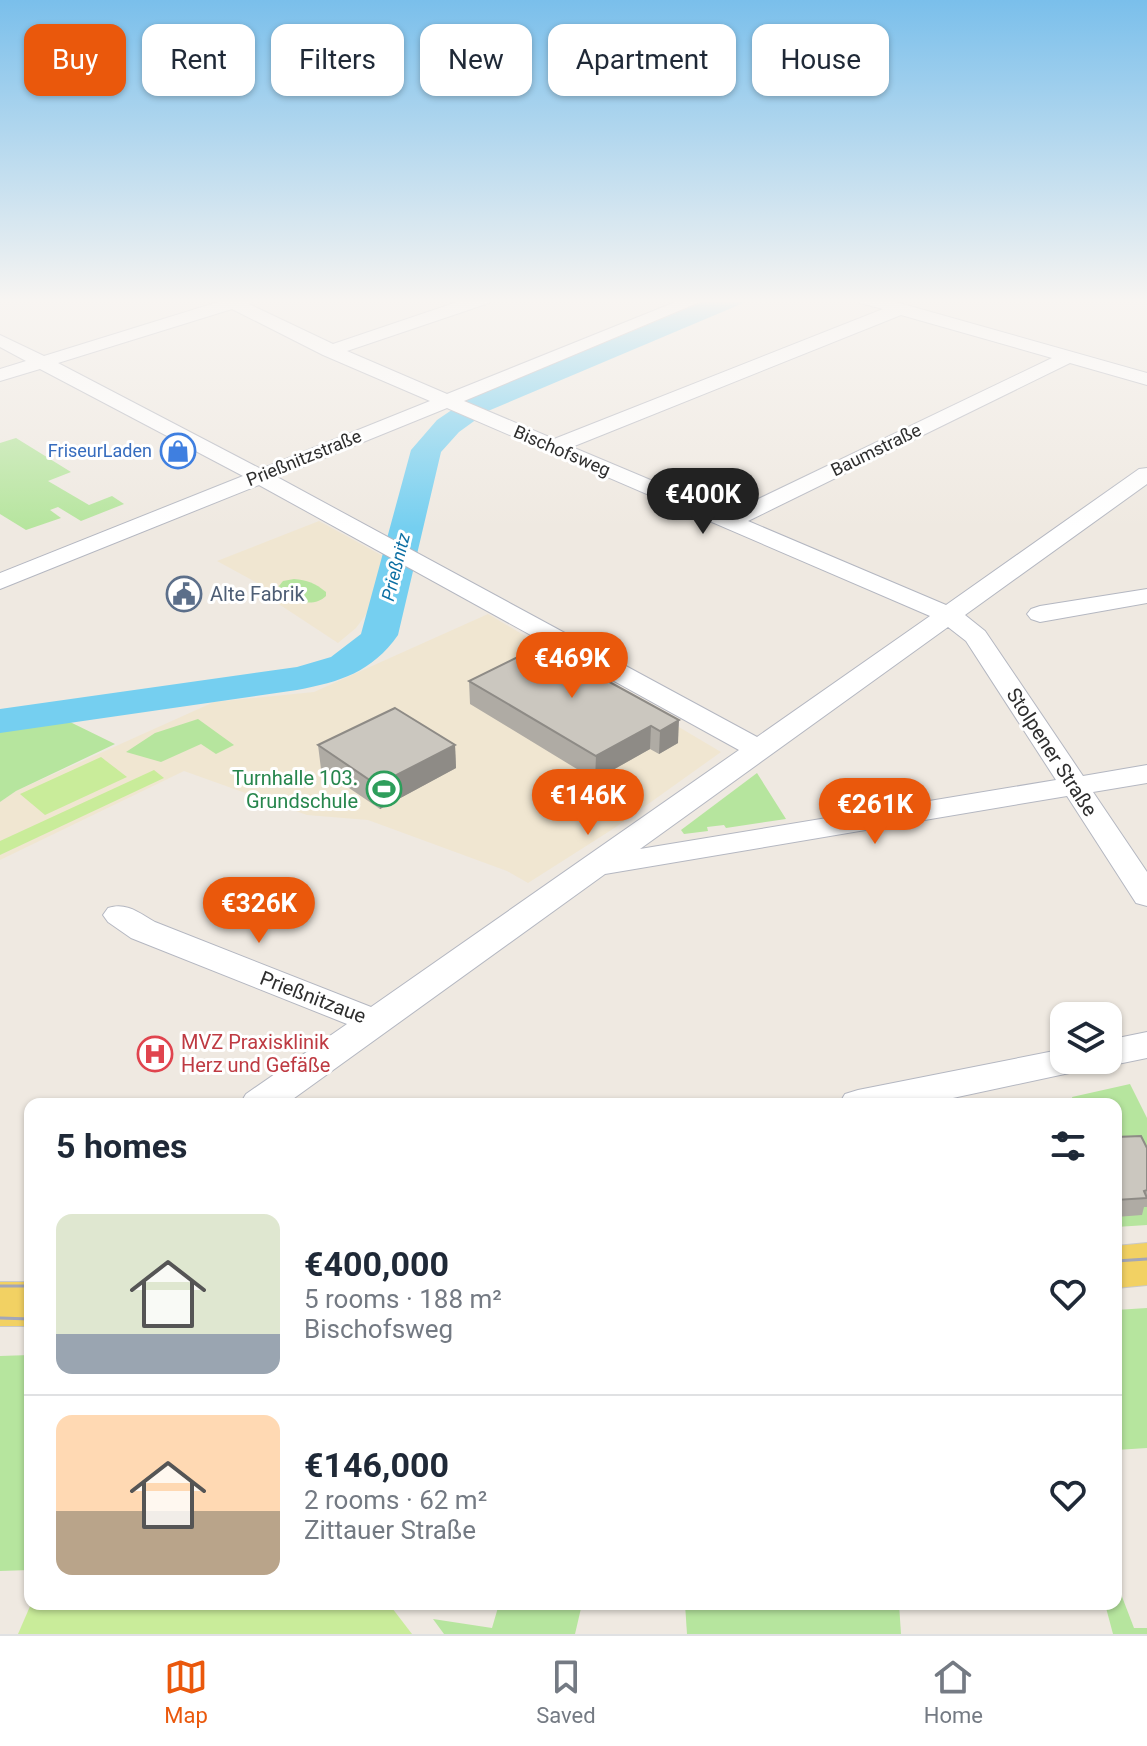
<!DOCTYPE html>
<html lang="en">
<head>
<meta charset="utf-8">
<style>
  :root { --surface:#fff; --page:#f2f2f3; --text:#1f2937; --muted:#747a83; --line:#e0e1e3; --accent:#ea580c }
  body { margin:0; font-family:Roboto,sans-serif; background:var(--page); color:var(--text); height:100vh; display:flex; flex-direction:column; font-size:30px; white-space:nowrap }
  * { box-sizing:border-box; margin:0 }
  p { font-size:26px; color:var(--muted) }
  .icon { flex:none; width:44px; height:44px; fill:none; stroke:currentColor; stroke-width:2; stroke-linecap:round; stroke-linejoin:round }
  .map { position:relative; flex:1; overflow:hidden }
  .sheet { position:absolute; left:24px; top:1098px; width:1098px; height:512px; display:flex; flex-direction:column; background:var(--surface); border-radius:16px; box-shadow:0 2px 6px #0004 }
  .sheet>* { flex:none }
  .top-card { position:absolute; left:24px; top:24px; width:1100px; height:72px; display:flex; gap:16px }
  .buttons { position:absolute; left:1050px; top:1002px; display:grid; gap:16px }
  .buttons a { display:grid; place-items:center; width:72px; height:72px; border-radius:16px; background:var(--surface); box-shadow:0 2px 6px #0004; font-size:40px }
  .price { position:absolute; translate:-50% -68px; padding:0 18px; border-radius:28px; background:var(--accent); color:#fff; font-size:26px; line-height:52px; filter:drop-shadow(0 2px 4px #0008) }
  .price::after { content:''; position:absolute; left:50%; top:48px; width:24px; height:18px; margin-left:-12px; background:inherit; clip-path:polygon(0 0,100% 0,50% 100%) }
  .price.selected { background:#222; color:#fff }
  ul { padding:0; list-style:none }
  li { display:flex; align-items:center; gap:24px; height:200px; padding:0 32px }
  li+li { border-top:2px solid var(--line) }
  li span { display:grid; place-items:center; flex:none; width:224px; height:160px; border-radius:16px; color:#555 }
  li>.icon { margin-inline-start:auto }
  span .icon { width:96px; height:96px; fill:#fffc; stroke-width:1 }
  li b { font-size:34px }
  h2 { display:flex; justify-content:space-between; align-items:center; height:96px; padding:0 32px; font-size:34px }
  .tag { padding:0 28px; border-radius:16px; background:var(--surface); box-shadow:0 2px 6px #0004; font-size:28px; line-height:72px }
  .tag.selected { background:var(--accent); color:#fff }
  .tab-bar { display:flex; justify-content:space-around; align-items:center; height:112px; border-top:2px solid var(--line); background:var(--surface); font-size:22px; color:var(--muted) }
  .tab-bar a { display:grid; justify-items:center; gap:4px }
  .tab-bar .selected { color:var(--accent) }
  .map>svg:first-child { display:block }
  .education { fill:#f0e6d1 }
  .green { fill:#b6e59e }
  .pitch { fill:#c9ec9a }
  .lines { fill:none; stroke-linecap:round; stroke-linejoin:round }
  .river { fill:#75cff0; fill-rule:evenodd }
  .minor-casing { stroke:#b4b7c1; stroke-width:2 }
  .major-casing { stroke:#c9c9c9; stroke-width:2 }
  .minor { fill:#fff; fill-rule:evenodd }
  .major { fill:#f2d163; fill-rule:evenodd }
  .tram { stroke:#a3a6b8; stroke-width:3 }
  .wall { fill:#afaba4 }
  .shaded-wall { fill:#8e8b86 }
  .building { fill:#cbc7bf; stroke:#8e8b86; stroke-width:2 }
  .labels { text-anchor:middle; stroke-width:6; stroke-linejoin:round; paint-order:stroke }
  .far-street-label { font-size:18px; fill:#2e2e2e; stroke:#fff }
  .far-shop-label { font-size:18px; fill:#366cbe; stroke:#fff; text-anchor:end }
  .far-water-label { font-size:18px; font-style:italic; fill:#0d6fa3; stroke:#fff }
  .service-label { font-size:20px; fill:#4e5e75; stroke:#fff; text-anchor:start }
  .street-label { font-size:20px; fill:#2e2e2e; stroke:#fff }
  .leisure-label { font-size:20px; fill:#27864d; stroke:#fff; text-anchor:end }
  .health-label { font-size:20px; fill:#be3a42; stroke:#fff; text-anchor:start }
</style>
</head>
<body>
<div class="map">
<svg width="1147" height="1634" viewBox="0 0 1147 1634">
  <rect width="100%" height="100%" fill="#efe9e1"/>
  <g class="education">
    <path d="M319,521L392,561L373,605L356,628L338,643L265,595L270,590L217,561Z"/>
    <path d="M488,614L721,752L616,827L528,883L507,871L368,820L307,815L184,771L0,860V802L16,791L214,702L314,692Z"/>
  </g>
  <g class="green">
    <path d="M16,438L71,472L48,481L89,505L112,496L124,504L81,521L58,507L50,510L61,518L26,530L0,514V443Z"/>
    <path d="M294,579C307,580 315,583 326,592V596C313,609 288,601 279,586L283,581Z"/>
    <path d="M198,719L234,745L216,754L201,744L161,762L126,752L155,733Z"/>
    <path d="M68,721L115,744L16,791L0,802V725Z"/>
    <path d="M757,773L786,819L726,828L724,825L707,827L708,831L684,834L681,830Z"/>
    <path d="M1130,1084L1147,1118V1225L1116,1227V1104H1074L1072,1097Z"/>
    <path d="M1147,1308V1448L1116,1450V1310Z"/>
    <path d="M30,1355V1570L0,1571V1356Z"/>
    <path d="M1116,1581L1134,1628H1147V1634H1113L1105,1604H1116Z"/>
    <path d="M499,1604H582L575,1634H444L433,1619L492,1628Z"/>
    <path d="M685,1604H899L901,1634H687Z"/>
  </g>
  <g class="pitch">
    <path d="M101,757L127,777L45,815L20,794Z"/>
    <path d="M154,770L164,778L0,855V841Z"/>
    <path d="M31,1604H389L412,1634H18Z"/>
  </g>
  <g class="lines">
    <path class="river" d="M710,299H745L741,304L488,411L459,432L441,452L398,635C372,672 340,682 297,690L0,733V709L297,667L331,657L361,634L411,450L437,420L468,399Z"/>
    <g class="minor-casing">
      <g id="minor">
        <path d="M215,299H256L249,304L333,344L466,299H492L489,303L347,351L447,394L683,299H707L464,401L554,439L883,309L860,303L857,299H885L1147,373V385L1070,363L748,521L946,605L1139,469L1147,468V484L965,615L985,631L1083,776L1147,765V783L1093,792L1147,872V906L1136,903L1067,796L605,874L286,1104H240L246,1094L347,1024L131,938L108,922L103,915L108,908C127,902 139,913 155,922L371,1007L739,750L259,485L0,589V573L243,476L40,369L0,381V369L26,361L0,347V335L44,356L218,302ZM232,309L323,355L430,401L261,469L58,363ZM901,315L1052,358L729,513L572,447ZM447,408L930,616L757,737L277,477ZM948,627L966,641L1056,780L640,849Z"/>
        <path d="M1147,589V603L1040,622L1031,619L1027,614L1031,609L1040,606Z"/>
        <path d="M1147,1032V1058L1108,1066L1094,1060H1108V1040Z"/>
        <path d="M1064,1049V1060H1093L1088,1069L925,1104H839L845,1094L858,1090Z"/>
      </g>
    </g>
    <g class="major-casing">
      <g id="major">
        <path d="M1147,1243V1285L1116,1288V1246Z"/>
        <rect x="0" y="1282" width="30" height="44"/>
      </g>
    </g>
    <use href="#minor" class="minor"/>
    <use href="#major" class="major"/>
    <g class="tram">
      <path d="M1116,1261L1147,1259"/>
      <path d="M0,1286H30"/>
      <path d="M0,1318L30,1319"/>
    </g>
  </g>
  <g class="wall">
    <path d="M542,645L678,743L659,754L650,749L595,780L470,704L469,681Z"/>
    <path d="M318,745H455L456,768L380,809L321,769Z"/>
    <path d="M1116,1137L1147,1148V1207H1144L1142,1215L1116,1217Z"/>
  </g>
  <g class="shaded-wall">
    <path d="M679,720L678,743L659,754L660,731Z"/>
    <path d="M651,726L650,749L595,780L596,756Z"/>
    <path d="M455,745L456,768L380,809L377,785Z"/>
  </g>
  <g class="building">
    <path d="M542,645L679,720L660,731L651,726L596,756L469,681Z"/>
    <path d="M395,708L455,745L377,785L318,745Z"/>
    <path d="M1141,1136L1147,1148V1190L1144,1191L1147,1198L1116,1200V1143H1117L1116,1137Z"/>
  </g>
  <linearGradient id="sky" x2="0" y2="1"><stop stop-color="#7abfeb"/><stop offset="0.57" stop-color="#f8f5f2"/><stop offset="1" stop-color="#f8f5f2" stop-opacity="0"/></linearGradient>
  <rect width="1147" height="528" fill="url(#sky)"/>
  <defs>
    <g id="shop-ring" transform="scale(1.8)"><circle r="9.5" fill="#fff" stroke="#3f7fe0" stroke-width="1.5"/><path d="M-5-2.5h2.3a2.7 3.5 0 0 1 5.4 0H5L5.5 6h-11ZM-1.5-2.5h3a1.5 2.3 0 0 0-3 0Z" fill="#3f7fe0"/></g>
    <g id="civic-ring" transform="scale(1.8)"><circle r="9.5" fill="#fff" stroke="#5c6f8a" stroke-width="1.5"/><path d="M-.6-6.5H3V-4.5H.6V-3L4-1V1h2V6H-6V1h2V-1L-.6-3ZM-1.2 2.5V6h2.4V2.5Z" fill="#5c6f8a"/></g>
    <g id="stadium-ring" transform="scale(1.8)"><circle r="9.5" fill="#fff" stroke="#2e9e5b" stroke-width="1.5"/><path d="M0-5a6.5 5 0 1 0 0 10a6.5 5 0 1 0 0-10ZM-3.5-1.8h7v3.6h-7Z" fill="#2e9e5b"/></g>
    <g id="hospital-ring" transform="scale(1.8)"><circle r="9.5" fill="#fff" stroke="#e0444e" stroke-width="1.5"/><path d="M-5-5h3v3.5h4V-5h3V5h-3V1.5h-4V5h-3Z" fill="#e0444e"/></g>
  </defs>
  <g fill-rule="evenodd">
    <use href="#shop-ring" x="178" y="451"/>
    <use href="#civic-ring" x="184" y="594"/>
    <use href="#stadium-ring" x="384" y="789"/>
    <use href="#hospital-ring" x="155" y="1054"/>
  </g>
  <g class="labels">
    <g class="far-street-label">
      <text transform="translate(876 450) rotate(-26)" y="6">Baumstraße</text>
      <text transform="translate(562 451) rotate(23)" y="6">Bischofsweg</text>
      <text transform="translate(304 458) rotate(-22)" y="6">Prießnitzstraße</text>
    </g>
    <g class="far-shop-label">
      <text x="152" y="457">FriseurLaden</text>
    </g>
    <g class="far-water-label">
      <text transform="translate(396 567) rotate(-76)" y="6">Prießnitz</text>
    </g>
    <g class="service-label">
      <text x="210" y="601">Alte Fabrik</text>
    </g>
    <g class="street-label">
      <text transform="translate(1052 752) rotate(57)" y="7">Stolpener Straße</text>
      <text transform="translate(313 997) rotate(21)" y="7">Prießnitzaue</text>
    </g>
    <g class="leisure-label">
      <text x="358" y="785">Turnhalle 103.<tspan x="358" dy="23">Grundschule</tspan></text>
    </g>
    <g class="health-label">
      <text x="181" y="1049">MVZ Praxisklinik<tspan x="181" dy="23">Herz und Gefäße</tspan></text>
    </g>
  </g>
</svg>
<div class="buttons">
<a><svg class="icon" aria-label="layers" viewBox="0 0 24 24"><path d="M12 4l9 5-9 5-9-5zM3 14l9 5 9-5"/></svg></a>
</div>
<b class="price selected" style="left:703px;top:536px">€400K</b>
<b class="price" style="left:572px;top:700px">€469K</b>
<b class="price" style="left:588px;top:837px">€146K</b>
<b class="price" style="left:875px;top:846px">€261K</b>
<b class="price" style="left:259px;top:945px">€326K</b>
<div class="top-card">
<a class="tag selected">Buy</a>
<a class="tag">Rent</a>
<a class="tag">Filters</a>
<a class="tag">New</a>
<a class="tag">Apartment</a>
<a class="tag">House</a>
</div>
<section class="sheet">
<h2>5 homes<svg class="icon" aria-label="filters" viewBox="0 0 24 24"><path d="M4 7h16M4 17h16"/><circle cx="9" cy="7" r="2"/><circle cx="15" cy="17" r="2"/></svg></h2>
<ul>
<li><span style="background:linear-gradient(#dfe7d0 75%,#9aa5b1 0)"><svg class="icon" aria-label="home" viewBox="0 0 24 24"><path d="M3 11l9-7 9 7M6 9v11h12V9"/></svg></span><div><b>€400,000</b><p>5 rooms · 188 m²</p><p>Bischofsweg</p></div><svg class="icon" aria-label="heart" viewBox="0 0 24 24"><path d="M12 20l-8-8c-3-5 5-10 8-4 3-6 11-1 8 4z"/></svg></li>
<li><span style="background:linear-gradient(#ffd9b3 60%,#b9a48a 0)"><svg class="icon" aria-label="home" viewBox="0 0 24 24"><path d="M3 11l9-7 9 7M6 9v11h12V9"/></svg></span><div><b>€146,000</b><p>2 rooms · 62 m²</p><p>Zittauer Straße</p></div><svg class="icon" aria-label="heart" viewBox="0 0 24 24"><path d="M12 20l-8-8c-3-5 5-10 8-4 3-6 11-1 8 4z"/></svg></li>
</ul>
</section>
</div>
<nav class="tab-bar">
<a class="selected"><svg class="icon" aria-label="map" viewBox="0 0 24 24"><path d="M3 6l6-2 6 2 6-2v14l-6 2-6-2-6 2zM9 4v14M15 6v14"/></svg>Map</a>
<a><svg class="icon" aria-label="saved" viewBox="0 0 24 24"><path d="M7 4h10v16l-5-4-5 4z"/></svg>Saved</a>
<a><svg class="icon" aria-label="home" viewBox="0 0 24 24"><path d="M3 11l9-7 9 7M6 9v11h12V9"/></svg>Home</a>
</nav>
</body>
</html>
